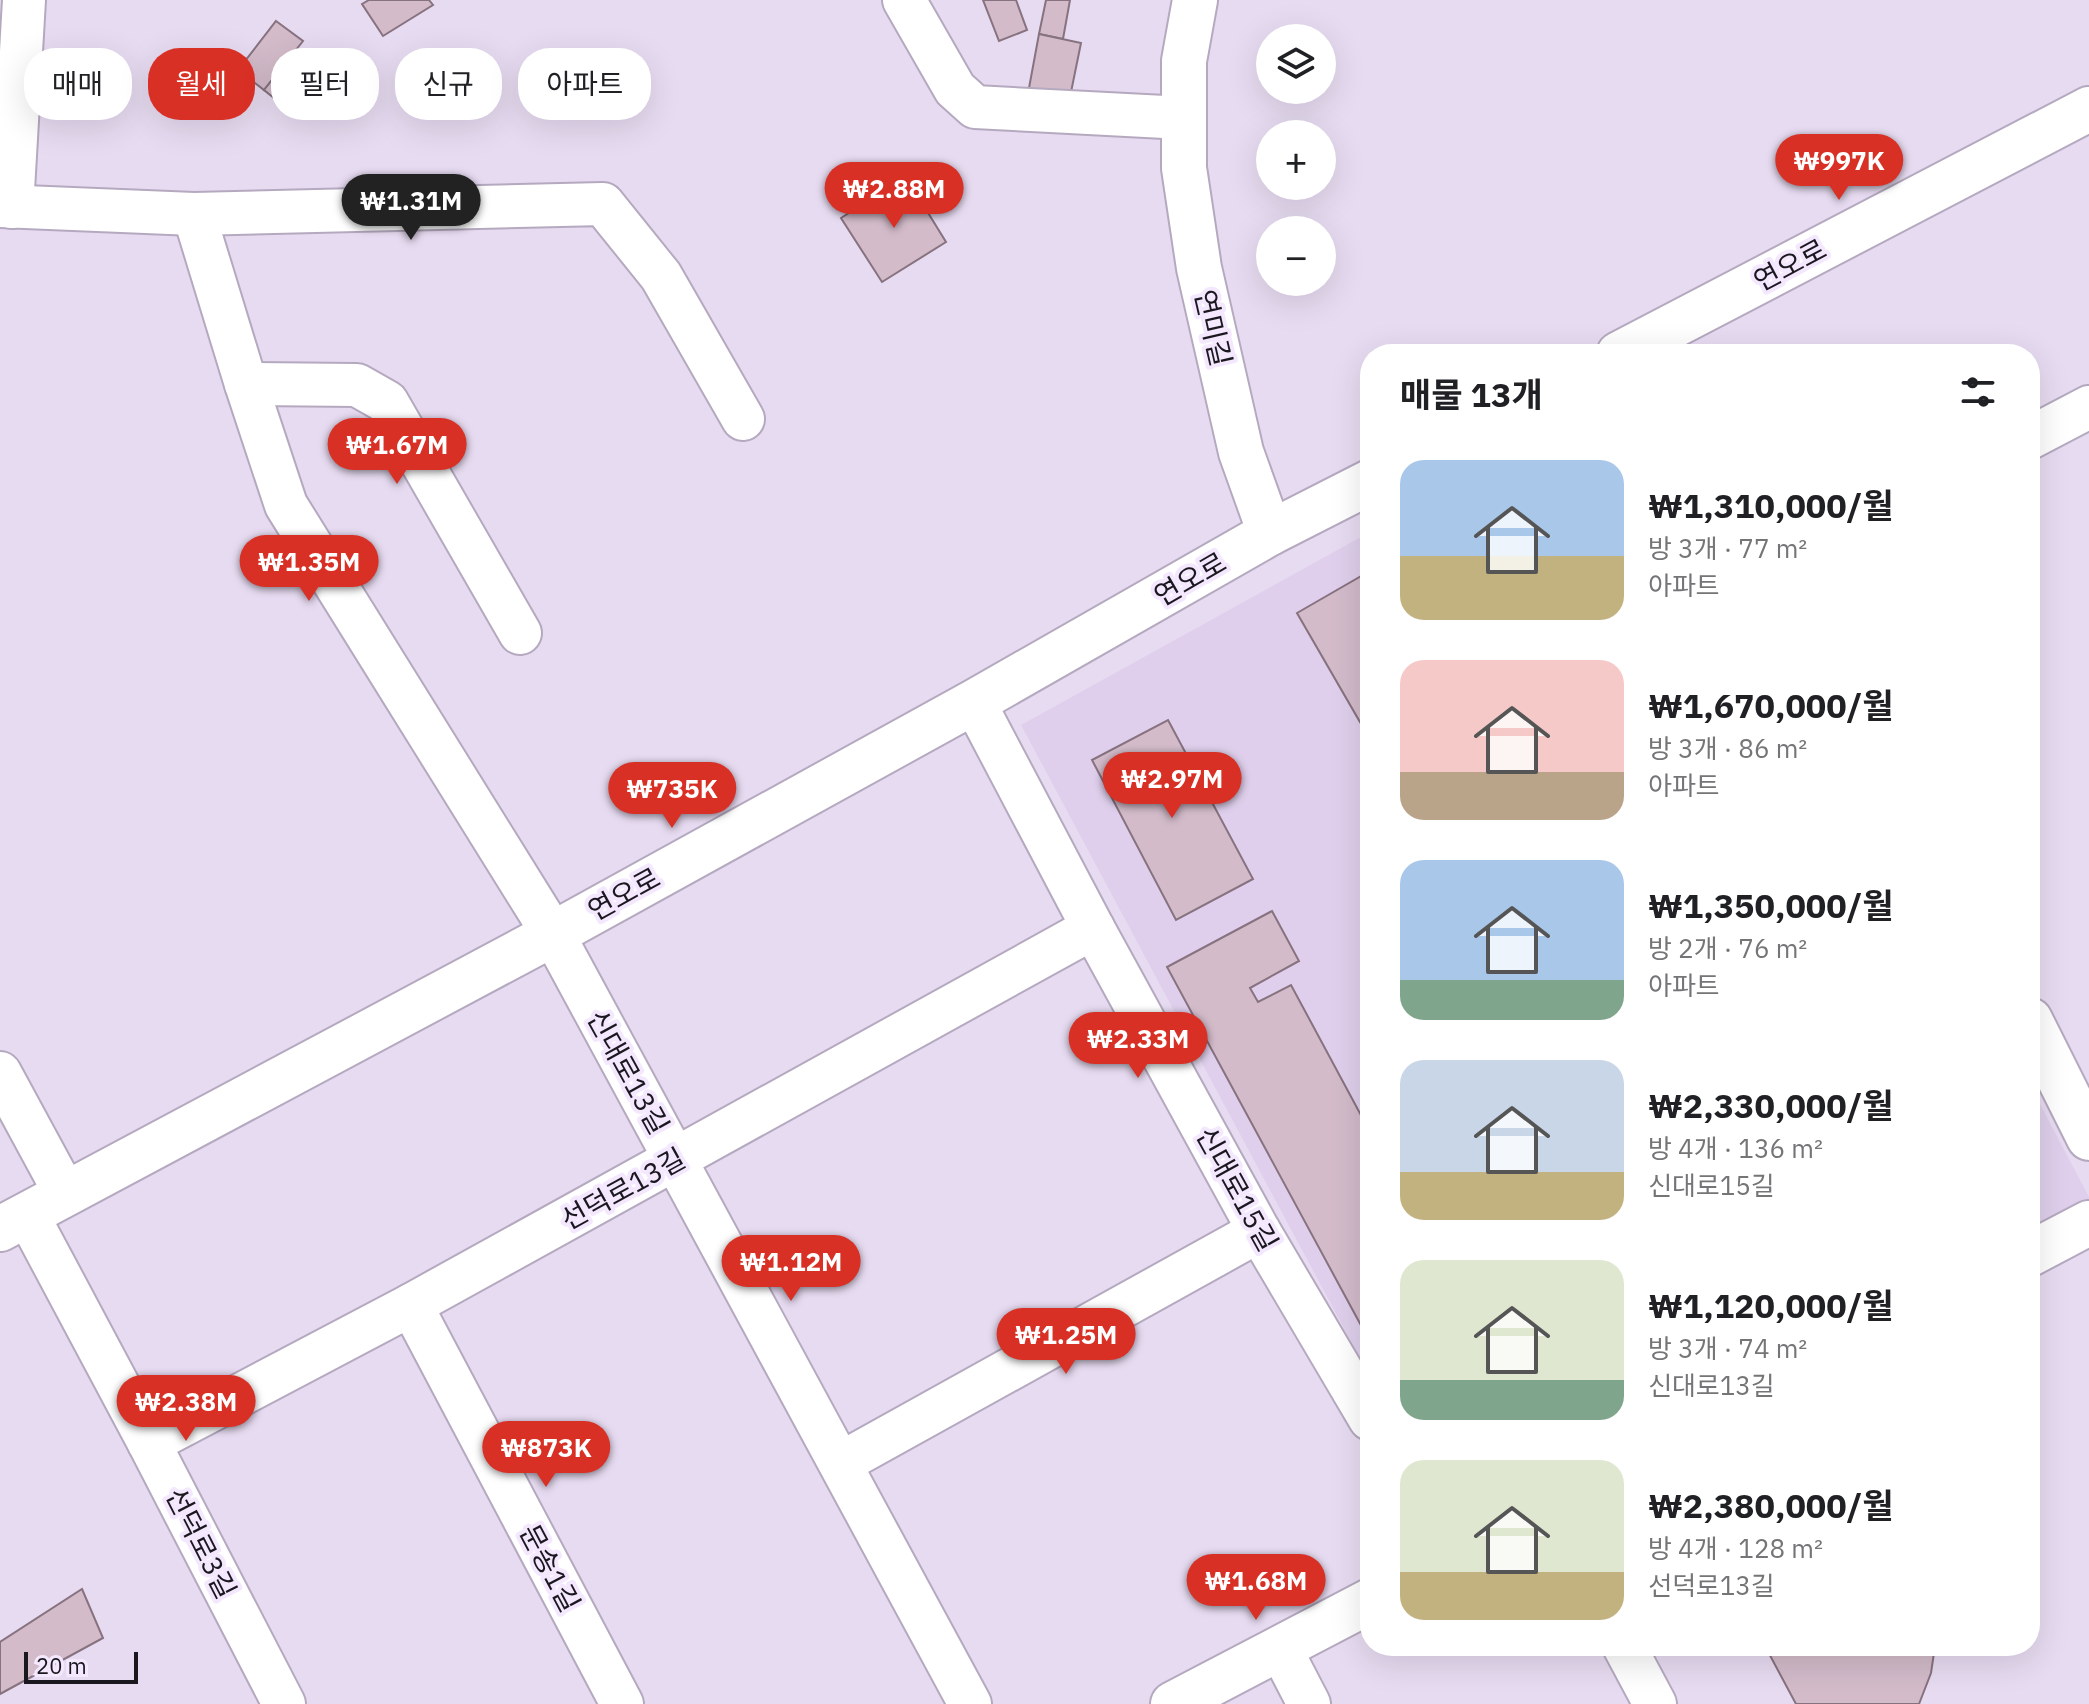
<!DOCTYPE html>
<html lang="ko">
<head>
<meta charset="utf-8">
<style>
  :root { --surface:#fff; --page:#f6f6f6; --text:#202124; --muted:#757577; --accent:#d93025 }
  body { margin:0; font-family:"IBM Plex Sans","Noto Sans KR",sans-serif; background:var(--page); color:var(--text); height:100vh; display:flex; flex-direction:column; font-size:30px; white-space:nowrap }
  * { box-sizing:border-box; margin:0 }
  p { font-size:26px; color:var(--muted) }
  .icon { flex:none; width:44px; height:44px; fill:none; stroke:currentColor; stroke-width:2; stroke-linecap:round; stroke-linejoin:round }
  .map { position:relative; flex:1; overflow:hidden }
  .panel { position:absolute; left:1360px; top:344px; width:680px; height:1312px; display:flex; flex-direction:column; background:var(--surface); border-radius:32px; box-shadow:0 8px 32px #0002 }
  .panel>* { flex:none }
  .hud { position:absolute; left:24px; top:48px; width:760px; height:72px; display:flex; gap:16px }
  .buttons { position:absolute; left:1256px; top:24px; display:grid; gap:16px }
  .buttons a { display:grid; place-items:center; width:80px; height:80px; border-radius:50%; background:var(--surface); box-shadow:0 8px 32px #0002; font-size:40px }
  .scale { position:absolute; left:24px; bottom:20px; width:114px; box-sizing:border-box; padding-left:8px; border:4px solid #1b171f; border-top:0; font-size:22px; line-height:28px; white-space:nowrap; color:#1b171f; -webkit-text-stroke:6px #f4e8ff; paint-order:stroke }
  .price { position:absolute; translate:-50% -68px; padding:0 18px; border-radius:28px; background:var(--accent); color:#fff; font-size:26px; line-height:52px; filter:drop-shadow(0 2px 4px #0008) }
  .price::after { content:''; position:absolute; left:50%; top:48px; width:24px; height:18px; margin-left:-12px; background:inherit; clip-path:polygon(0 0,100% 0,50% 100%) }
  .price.active { background:#222; color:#fff }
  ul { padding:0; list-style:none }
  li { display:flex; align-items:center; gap:24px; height:200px; padding:0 40px }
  li span { display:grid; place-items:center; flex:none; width:224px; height:160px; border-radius:24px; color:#555 }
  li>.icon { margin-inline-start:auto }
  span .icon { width:96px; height:96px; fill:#fffc; stroke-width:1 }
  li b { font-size:34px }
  h2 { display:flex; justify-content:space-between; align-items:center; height:96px; padding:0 40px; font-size:34px }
  .pill { padding:0 28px; border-radius:32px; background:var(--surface); box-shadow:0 8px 32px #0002; font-size:28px; line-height:72px }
  .pill.active { background:var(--accent); color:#fff }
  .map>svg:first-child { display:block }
  .built { fill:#dfcfec }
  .building { fill:#d3bbca; stroke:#87727f; stroke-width:2 }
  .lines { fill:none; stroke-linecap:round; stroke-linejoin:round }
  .minor-casing { stroke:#b5a9bf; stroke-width:46 }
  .tertiary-casing { stroke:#b5a9bf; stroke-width:48 }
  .minor { stroke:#fff; stroke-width:42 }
  .tertiary { stroke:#fff; stroke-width:44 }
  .labels { text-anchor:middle; stroke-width:8; stroke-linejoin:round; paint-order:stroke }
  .street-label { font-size:28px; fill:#1b171f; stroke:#f4e8ff }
</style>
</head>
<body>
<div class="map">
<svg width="2089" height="1704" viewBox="0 0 2089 1704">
  <rect width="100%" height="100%" fill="#e7dbf1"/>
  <g class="built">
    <path d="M1370,532V1377L1021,725Z"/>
    <path d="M2030,1085L2089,1197V1200L2030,1232Z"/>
  </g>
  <g class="building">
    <path d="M369,0H429L433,5L383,36L362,4Z"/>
    <path d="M983,0H1016L1027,30L999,41Z"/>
    <path d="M1046,0H1070L1063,39L1039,34Z"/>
    <path d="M276,21L303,41L264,90L238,70Z"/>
    <path d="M1039,34L1081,43L1070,97L1029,88Z"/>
    <path d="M295,51L309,63L279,102L264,90Z"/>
    <path d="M906,177L946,242L882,282L841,218Z"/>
    <path d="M1370,571V716L1360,722L1297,613Z"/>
    <path d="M1168,720L1253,879L1176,920L1092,760Z"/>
    <path d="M1272,911L1299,961L1250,988L1258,1002L1291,985L1370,1132V1342L1167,967Z"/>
    <path d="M82,1589L103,1638L0,1694V1642Z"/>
    <path d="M1765,1646H1935L1931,1673L1919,1704H1796Z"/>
  </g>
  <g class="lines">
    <g class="minor-casing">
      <g id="minor">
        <path d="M904,0L955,89L975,107L1184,118"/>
        <path d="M0,206L194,214L603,204L661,276L743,419"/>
        <path d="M12,207L24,0"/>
        <path d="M194,214L246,384L286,505L553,934L970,1704"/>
        <path d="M246,384L357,385L387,402L520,633"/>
        <path d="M2030,438L2089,407"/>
        <path d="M974,702L1093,928L1259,1231L1370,1419"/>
        <path d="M0,1073L65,1193"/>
        <path d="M27,1214L149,1443L284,1704"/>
        <path d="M411,1305L622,1704"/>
        <path d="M149,1443L411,1305L1093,928"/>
        <path d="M841,1463L1259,1231"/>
        <path d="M1624,1646L1655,1704"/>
        <path d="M1280,1648L1309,1704"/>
      </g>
    </g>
    <g class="tertiary-casing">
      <g id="tertiary">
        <path d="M1195,0L1184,61V168L1199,268L1241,452L1270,533"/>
        <path d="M1619,354L2089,109"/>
        <path d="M2030,1020L2089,1138"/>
        <path d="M0,1229L553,934L974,702L1270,533L1370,482"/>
        <path d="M2030,1254L2089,1223"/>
        <path d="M1173,1704L1370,1601"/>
      </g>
    </g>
    <use href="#minor" class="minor"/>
    <use href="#tertiary" class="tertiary"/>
  </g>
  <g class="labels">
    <g class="street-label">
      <text transform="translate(1790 265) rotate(-28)" y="10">연오로</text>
      <text transform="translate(1213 328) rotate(77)" y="10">연미길</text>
      <text transform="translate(1190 579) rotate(-30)" y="10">연오로</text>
      <text transform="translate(624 894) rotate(-29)" y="10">연오로</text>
      <text transform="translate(628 1072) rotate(61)" y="10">신대로13길</text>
      <text transform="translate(623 1189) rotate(-29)" y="10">선덕로13길</text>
      <text transform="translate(1237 1189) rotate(61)" y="10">신대로15길</text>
      <text transform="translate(201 1543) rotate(63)" y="10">선덕로3길</text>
      <text transform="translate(550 1568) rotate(62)" y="10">문송1길</text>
    </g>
  </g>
</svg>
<div class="buttons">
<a><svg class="icon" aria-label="layers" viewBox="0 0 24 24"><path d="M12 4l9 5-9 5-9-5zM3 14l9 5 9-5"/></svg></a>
<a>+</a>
<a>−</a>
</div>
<div class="scale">20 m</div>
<b class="price" style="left:1839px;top:202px">₩997K</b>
<b class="price" style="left:894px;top:230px">₩2.88M</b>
<b class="price active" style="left:411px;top:242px">₩1.31M</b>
<b class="price" style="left:397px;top:486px">₩1.67M</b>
<b class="price" style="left:309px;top:603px">₩1.35M</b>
<b class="price" style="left:1172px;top:820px">₩2.97M</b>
<b class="price" style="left:672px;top:830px">₩735K</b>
<b class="price" style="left:1138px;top:1080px">₩2.33M</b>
<b class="price" style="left:791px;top:1303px">₩1.12M</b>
<b class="price" style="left:1066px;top:1376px">₩1.25M</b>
<b class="price" style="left:186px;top:1443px">₩2.38M</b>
<b class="price" style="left:546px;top:1489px">₩873K</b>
<b class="price" style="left:1256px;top:1622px">₩1.68M</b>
<div class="hud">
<a class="pill">매매</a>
<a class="pill active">월세</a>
<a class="pill">필터</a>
<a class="pill">신규</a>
<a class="pill">아파트</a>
</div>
<section class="panel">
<h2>매물 13개<svg class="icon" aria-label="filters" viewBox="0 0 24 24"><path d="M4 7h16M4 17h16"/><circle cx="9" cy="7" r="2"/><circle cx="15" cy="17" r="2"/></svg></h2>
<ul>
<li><span style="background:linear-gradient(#a9c7e8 60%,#c2b280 0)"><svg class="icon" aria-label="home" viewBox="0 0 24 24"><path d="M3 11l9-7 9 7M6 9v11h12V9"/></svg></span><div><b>₩1,310,000/월</b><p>방 3개 · 77 m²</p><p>아파트</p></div></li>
<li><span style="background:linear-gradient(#f6c9c9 70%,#b9a48a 0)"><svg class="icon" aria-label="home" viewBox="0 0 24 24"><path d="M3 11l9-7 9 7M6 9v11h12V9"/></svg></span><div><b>₩1,670,000/월</b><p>방 3개 · 86 m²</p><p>아파트</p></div></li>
<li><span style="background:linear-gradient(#a9c7e8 75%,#7fa58c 0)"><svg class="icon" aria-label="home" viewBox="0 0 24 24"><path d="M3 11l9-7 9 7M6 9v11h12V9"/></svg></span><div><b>₩1,350,000/월</b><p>방 2개 · 76 m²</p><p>아파트</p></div></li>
<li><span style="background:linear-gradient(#c9d6e8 70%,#c2b280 0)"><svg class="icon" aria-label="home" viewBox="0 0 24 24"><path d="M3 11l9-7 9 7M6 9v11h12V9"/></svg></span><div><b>₩2,330,000/월</b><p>방 4개 · 136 m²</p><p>신대로15길</p></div></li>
<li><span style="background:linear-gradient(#dfe7d0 75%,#7fa58c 0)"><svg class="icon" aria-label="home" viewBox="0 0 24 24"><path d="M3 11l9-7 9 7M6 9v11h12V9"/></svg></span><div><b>₩1,120,000/월</b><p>방 3개 · 74 m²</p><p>신대로13길</p></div></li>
<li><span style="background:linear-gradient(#dfe7d0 70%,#c2b280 0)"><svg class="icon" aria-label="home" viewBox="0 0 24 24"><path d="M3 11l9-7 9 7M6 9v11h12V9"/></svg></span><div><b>₩2,380,000/월</b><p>방 4개 · 128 m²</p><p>선덕로13길</p></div></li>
</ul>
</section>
</div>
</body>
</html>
